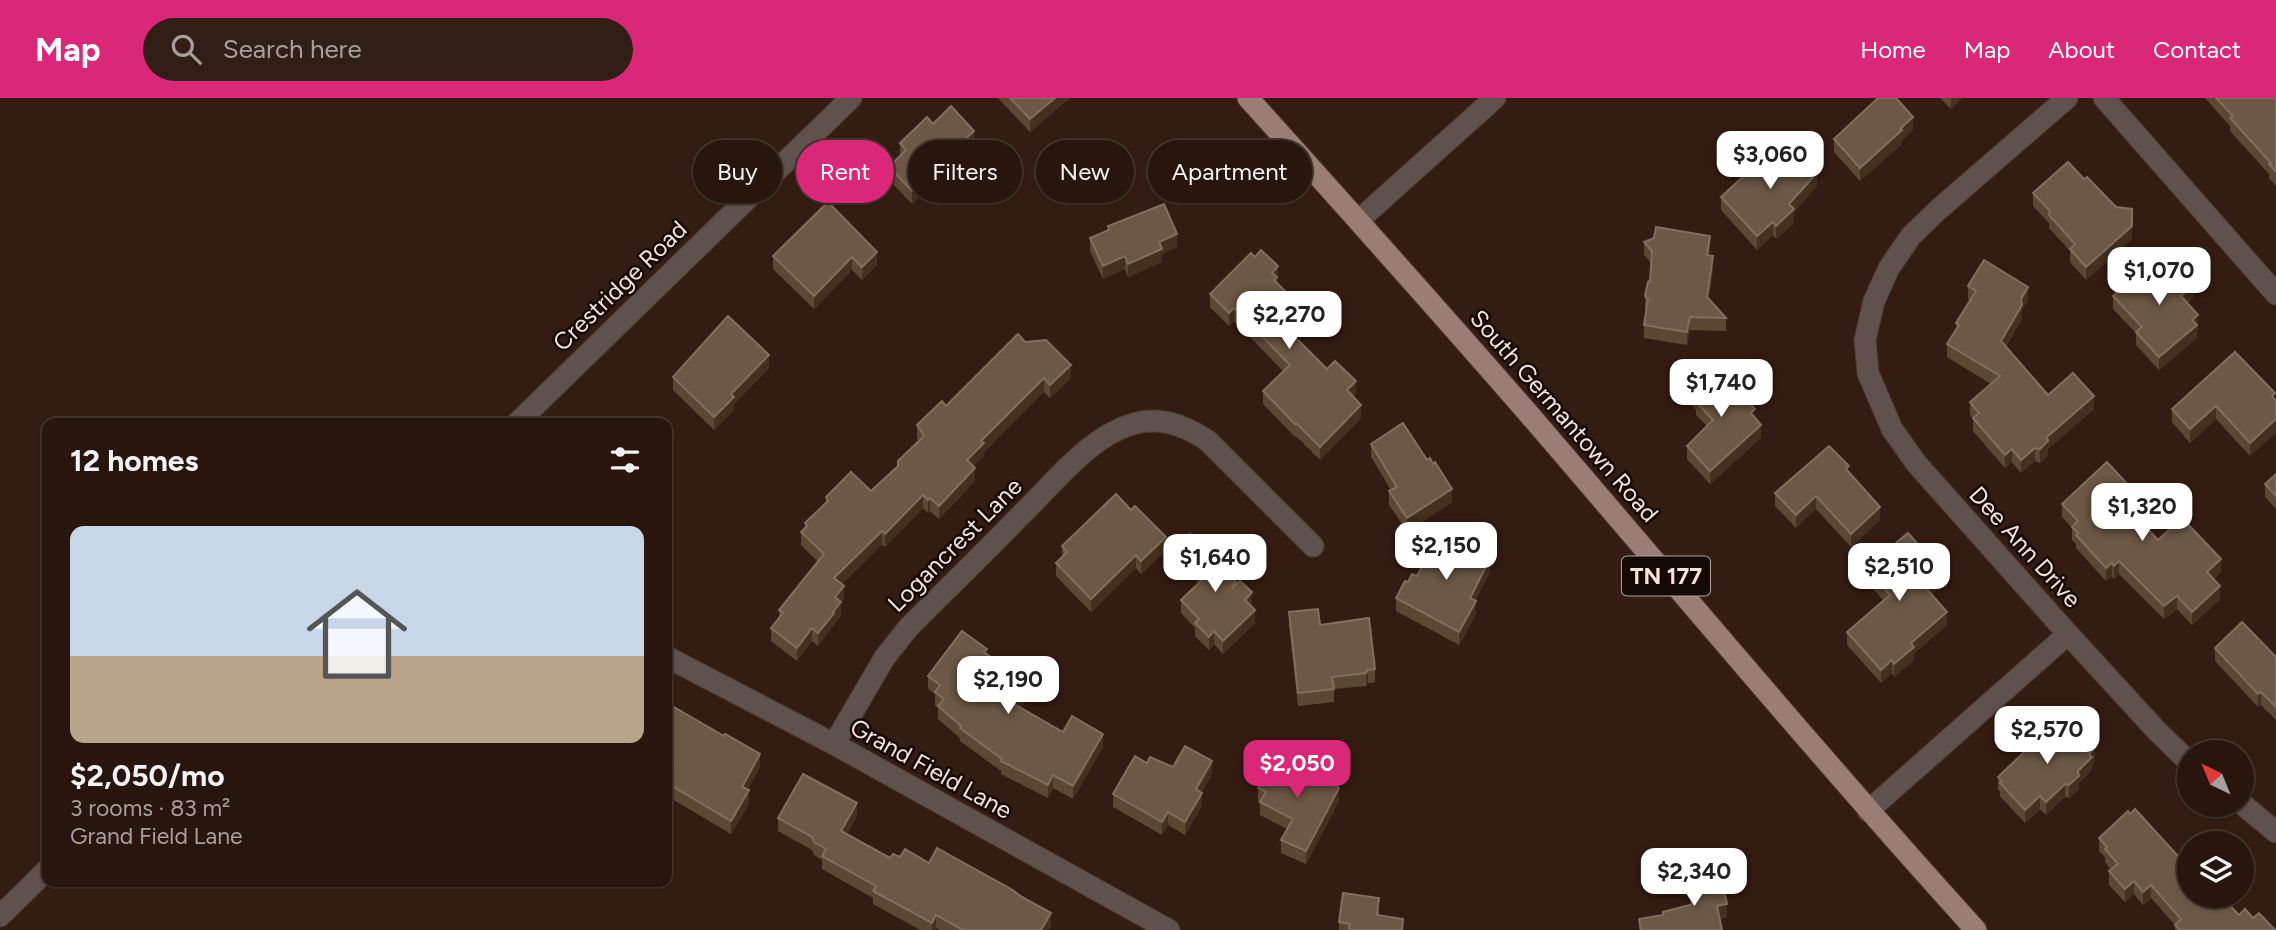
<!DOCTYPE html>
<html lang="en">
<head>
<meta charset="utf-8">
<style>
  :root { --surface:#28150e; --page:#301e17; --text:#f1f3f6; --muted:#a59f9e; --line:#44342e; --accent:#db2777 }
  body { margin:0; font-family:Figtree,sans-serif; background:var(--page); color:var(--text); height:100vh; display:flex; flex-direction:column; font-size:26px; white-space:nowrap }
  * { box-sizing:border-box; margin:0 }
  p { font-size:23px; color:var(--muted) }
  .icon { flex:none; width:38px; height:38px; fill:none; stroke:currentColor; stroke-width:2; stroke-linecap:round; stroke-linejoin:round }
  .map { position:relative; flex:1; overflow:hidden }
  .details { position:absolute; left:42px; top:320px; width:630px; height:469px; display:flex; flex-direction:column; background:var(--surface); border-radius:14px; box-shadow:0 2px 5px #0004,0 0 0 2px var(--line) }
  .details>* { flex:none }
  .top-card { position:absolute; left:693px; top:42px; width:665px; height:63px; display:flex; gap:14px }
  .needle { width:46px; rotate:317deg }
  .buttons { position:absolute; left:2177px; top:642px; display:grid; gap:14px }
  .buttons a { display:grid; place-items:center; width:77px; height:77px; border-radius:50%; background:var(--surface); box-shadow:0 2px 5px #0004,0 0 0 2px var(--line); font-size:35px }
  .price { position:absolute; translate:-50% -60px; padding:0 16px; border-radius:14px; background:#fff; color:#222; font-size:23px; line-height:46px; filter:drop-shadow(0 2px 4px #0008) }
  .price::after { content:''; position:absolute; left:50%; top:42px; width:21px; height:16px; margin-left:-10px; background:inherit; clip-path:polygon(0 0,100% 0,50% 100%) }
  .price.on { background:var(--accent); color:#fff }
  ul { padding:0; list-style:none }
  li { display:grid; align-content:center; gap:14px; height:371px; padding:0 28px }
  li span { display:grid; place-items:center; height:217px; border-radius:14px; color:#555 }
  li>.icon { margin-inline-start:auto }
  span .icon { width:126px; height:126px; fill:#fffc; stroke-width:1 }
  li b { font-size:30px }
  h2 { display:flex; justify-content:space-between; align-items:center; height:84px; padding:0 28px; font-size:30px }
  .chip { padding:0 24px; border-radius:32px; background:var(--surface); box-shadow:0 2px 5px #0004,0 0 0 2px var(--line); font-size:24px; line-height:63px }
  .chip.on { background:var(--accent); color:#fff }
  header { display:flex; align-items:center; gap:42px; box-sizing:border-box; height:98px; padding:0 35px; background:var(--accent); color:#fff }
  header strong { font-size:33px }
  nav { display:flex; gap:38px; margin-inline-start:auto; font-size:24px }
  .search { width:490px; height:63px; background:var(--page); display:flex; align-items:center; gap:18px; box-sizing:border-box; padding:0 24px; border-radius:38px; color:var(--muted); font-size:26px }
  .map>svg:first-child { display:block }
  .lines { fill:none; stroke-linecap:round; stroke-linejoin:round }
  .minor-casing { stroke:#50382e; stroke-width:23 }
  .major-casing { stroke:#50382e; stroke-width:23 }
  .minor { stroke:#5f514e; stroke-width:21 }
  .major { stroke:#9a7d77; stroke-width:21 }
  .wall { fill:#5c4832 }
  .shaded-wall { fill:#452f1d }
  .building { fill:#6c5844; stroke:#826e5c; stroke-width:2 }
  .labels { text-anchor:middle; stroke-width:5; stroke-linejoin:round; paint-order:stroke }
  .shield { fill:#150906; stroke:#b2a29c; stroke-width:2 }
  .shield-label { font-size:23px; font-weight:bold; fill:#f5e3dc }
  .street-label { font-size:24px; fill:#f5e3dc; stroke:#150906 }
</style>
</head>
<body>
<header>
<strong>Map</strong>
<div class="search"><svg class="icon" aria-label="search" viewBox="0 0 24 24"><circle cx="10" cy="10" r="6"/><path d="M15 15l6 6"/></svg>Search here</div>
<nav><a>Home</a><a>Map</a><a>About</a><a>Contact</a></nav>
</header>
<div class="map">
<svg width="2276" height="832" viewBox="0 0 2276 832">
  <rect width="100%" height="100%" fill="#351c12"/>
  <g class="lines">
    <g class="minor-casing">
      <g id="minor">
        <path d="M2067,0L1939,111L1911,138L1889,170L1874,203L1865,242L1868,275L1892,331L1916,365L2068,536L2157,633L2189,664"/>
        <path d="M2104,0L2276,196"/>
        <path d="M1359,122L1495,0"/>
        <path d="M516,326L851,0"/>
        <path d="M667,559L834,646L1169,832"/>
        <path d="M834,646L885,559L909,529C947,491 985,454 1022,416C1053,386 1090,338 1133,326C1159,318 1186,328 1208,343L1313,448"/>
        <path d="M2242,706L2276,734"/>
        <path d="M1868,713L2068,536"/>
        <path d="M0,818L47,772"/>
      </g>
    </g>
    <g class="major-casing">
      <path id="major" d="M1248,0C1340,102 1431,204 1521,307C1672,482 1820,660 1976,832"/>
    </g>
    <use href="#minor" class="minor"/>
    <use href="#major" class="major"/>
  </g>
  <g class="wall">
    <path d="M998,0H1070L1030,34Z"/>
    <path d="M1940,0H1962L1951,11Z"/>
    <path d="M2205,0H2276V88L2269,80V76L2230,33V28Z"/>
    <path d="M933,26L974,46L958,61V63L952,69V72L912,106L889,82V69L900,58V45Z"/>
    <path d="M1913,32L1902,42V46L1860,83L1834,54V41Z"/>
    <path d="M1753,79L1817,88L1794,114V125L1776,141L1773,137L1757,152L1721,112V99Z"/>
    <path d="M2033,95L2132,141L2086,182L2070,164V153L2049,130V125L2033,108Z"/>
    <path d="M828,104L877,167L862,182L852,172L814,211L773,171V158Z"/>
    <path d="M1108,128L1177,149L1162,156V164L1128,179L1125,171L1103,181L1090,153V140L1108,132Z"/>
    <path d="M1644,144L1710,151L1709,157L1713,171L1709,200L1726,220V233L1690,232L1687,247L1644,240V227L1646,212L1645,211V198L1650,183L1651,165L1644,157Z"/>
    <path d="M1278,181L1277,184L1300,221L1288,232L1327,271L1356,296L1353,299L1361,320L1320,362L1296,338L1295,339L1263,306V293L1283,273L1234,223L1229,228L1210,209V196Z"/>
    <path d="M2156,181L2194,199L2187,205L2198,230L2197,231V240L2159,272L2136,247V235L2113,211V198Z"/>
    <path d="M1968,188L2028,202L2022,211V220L2006,249L2048,297L2094,311L2048,351V357L2040,365L2035,363L2021,375L2012,364L2005,370L1973,333V321L1970,317V304L1991,286L1947,259V246L1956,231V225L1970,203L1968,201Z"/>
    <path d="M1025,244L1071,280L1050,300L1044,294L984,354V358L973,368L975,383L939,421L930,413L928,415L923,410L885,449L882,446L842,486L844,501L841,505V517L818,548L812,543L797,563L771,543V530L779,519V512L818,464L801,447V434L805,430V425L826,404V399L871,393L898,369V363L918,343L917,340V327L946,308Z"/>
    <path d="M769,270L734,306V312L714,332L673,292V279Z"/>
    <path d="M1689,291L1755,320L1761,340L1710,386L1687,361V348L1707,328L1696,317V312L1689,304Z"/>
    <path d="M2275,295L2250,358L2216,321L2190,345L2172,324V311Z"/>
    <path d="M1371,346L1452,404L1407,433L1389,407V393L1391,392L1371,359Z"/>
    <path d="M1849,375L1880,422L1851,449L1816,411L1796,430L1775,408V395Z"/>
    <path d="M2276,376V411L2265,399V386Z"/>
    <path d="M2130,402L2125,407L2158,442L2221,474L2214,481L2220,501L2192,527L2177,511L2164,521L2119,476L2114,481L2112,478L2106,483L2076,450V446L2072,442V430L2062,419V406Z"/>
    <path d="M1062,448L1166,452L1141,476L1136,470L1091,514L1056,478V465L1062,459Z"/>
    <path d="M1177,449L1236,486L1252,507L1251,508L1255,525L1223,556L1214,546L1209,552L1195,538V530L1181,515V502L1199,485L1177,462Z"/>
    <path d="M1866,470L1942,486L1931,496L1947,527L1914,555V562L1894,579L1892,575L1881,585L1847,547V534L1883,502L1866,483Z"/>
    <path d="M1490,474L1475,503L1476,516L1459,547L1396,513V500L1408,484L1417,478Z"/>
    <path d="M1289,514L1320,527L1375,571V584L1368,585L1366,588L1334,591V604L1298,608L1289,527Z"/>
    <path d="M2215,550L2276,559V622L2261,607L2258,609L2215,563Z"/>
    <path d="M987,556L1029,599L1021,610L1063,634L1103,649L1073,701L1053,690L1048,700L1001,676V673L960,643V640L938,621V610L935,607V596L928,591V578Z"/>
    <path d="M667,605L760,669L747,691L749,705L731,736L667,698V679L668,676L667,675Z"/>
    <path d="M2051,641L2095,663L2092,667V672L2079,685V691L2069,700L2065,699L2046,717L2040,711L2025,725L2000,698V693L1998,692V679L2044,643Z"/>
    <path d="M1147,665L1173,669L1212,676L1201,695L1202,708L1185,737L1168,727L1162,737L1113,709V696Z"/>
    <path d="M1258,690L1339,703L1306,766L1281,755V742L1287,731L1260,717V705L1258,703Z"/>
    <path d="M857,718L847,736L890,760L900,759L929,765L1051,828L1049,832H940L936,830L935,832H920L873,806V800L822,771V762L814,757L812,752L778,733V720Z"/>
    <path d="M2099,740L2180,767L2189,798L2239,817L2253,820L2275,832H2175V827L2151,800L2143,807L2134,796L2125,804L2109,787V773L2111,772L2105,764V759L2099,753Z"/>
    <path d="M1688,779L1727,819L1720,821L1722,832H1639V821L1663,817L1691,807L1688,792Z"/>
    <path d="M1379,813V818L1403,832H1339V824Z"/>
  </g>
  <g class="shaded-wall">
    <path d="M1055,0H1070L1030,34V21Z"/>
    <path d="M1951,0H1962L1951,11Z"/>
    <path d="M1913,19V32L1902,42V46L1860,83V70Z"/>
    <path d="M974,33V46L958,61V63L952,69V72L912,106V93L950,57L957,49Z"/>
    <path d="M1817,75V88L1794,114V125L1776,141V128L1789,106Z"/>
    <path d="M2132,111V141L2086,182V169Z"/>
    <path d="M1773,124V137L1757,152V138Z"/>
    <path d="M1177,136V149L1162,156V164L1128,179V166L1159,144Z"/>
    <path d="M1710,138V151L1707,170V157Z"/>
    <path d="M877,154V167L862,182V169Z"/>
    <path d="M1125,158V171L1103,181V168Z"/>
    <path d="M1713,158V171L1707,212V199Z"/>
    <path d="M852,159V172L814,211V198Z"/>
    <path d="M1278,168V181L1277,183V192L1272,175Z"/>
    <path d="M2194,186V199L2181,211V198Z"/>
    <path d="M2028,189V202L2022,211V220L2001,256V243L2021,201Z"/>
    <path d="M1300,208V221L1282,239V226Z"/>
    <path d="M1234,210V223L1229,228V215Z"/>
    <path d="M2198,217L2197,240L2159,272V259Z"/>
    <path d="M1690,219V232L1687,247V234Z"/>
    <path d="M769,257V270L734,306V312L714,332V319L731,296Z"/>
    <path d="M1071,267V280L1050,300V287Z"/>
    <path d="M1044,280V294L984,354V358L967,375V362L981,343Z"/>
    <path d="M1356,283V296L1347,305V292Z"/>
    <path d="M2094,298V311L2048,351V357L2040,365V351L2047,339Z"/>
    <path d="M1361,307V320L1320,362V349Z"/>
    <path d="M2216,308V321L2190,345V331Z"/>
    <path d="M2276,321V335L2250,358V345Z"/>
    <path d="M1761,327V340L1710,386V373Z"/>
    <path d="M2035,350V363L2021,375V362Z"/>
    <path d="M2012,351V364L2005,370V357Z"/>
    <path d="M975,370V383L939,421V408Z"/>
    <path d="M2130,389V402L2119,413V400Z"/>
    <path d="M1452,391V404L1407,433V420Z"/>
    <path d="M923,397V410L885,449V436Z"/>
    <path d="M1816,398V411L1796,430V417Z"/>
    <path d="M930,400V413L928,415V402Z"/>
    <path d="M1880,409V422L1851,449V436Z"/>
    <path d="M882,433V446L834,493V480Z"/>
    <path d="M1166,439V452L1141,476V463Z"/>
    <path d="M1136,457V470L1091,514V501Z"/>
    <path d="M1490,461V474L1470,513V500Z"/>
    <path d="M2221,461V474L2207,487V474Z"/>
    <path d="M2119,463V476L2114,481V468Z"/>
    <path d="M2112,465V478L2106,483V470Z"/>
    <path d="M1942,473V486L1924,501V488Z"/>
    <path d="M844,488V501L841,505V517L818,548V535L835,499Z"/>
    <path d="M2220,488V501L2192,527V514Z"/>
    <path d="M1252,494V507L1245,515V502Z"/>
    <path d="M2177,498V511L2164,521V508Z"/>
    <path d="M1476,503V516L1459,547V534Z"/>
    <path d="M1255,512V525L1223,556V543Z"/>
    <path d="M1947,514V527L1914,555V562L1894,579V566L1911,545Z"/>
    <path d="M812,530V543L797,563V550Z"/>
    <path d="M1214,533V546L1209,552V539Z"/>
    <path d="M1892,562V575L1881,585V572Z"/>
    <path d="M1368,572V585L1366,588V575Z"/>
    <path d="M1029,586V599L1014,619V606Z"/>
    <path d="M2261,594V607L2258,609V596Z"/>
    <path d="M1103,636V649L1073,701V688Z"/>
    <path d="M2095,650V663L2092,667V672L2079,685V691L2069,700V687L2089,656Z"/>
    <path d="M760,656V669L742,702V689Z"/>
    <path d="M1212,663V676L1196,705V691Z"/>
    <path d="M1053,677V690L1048,700V687Z"/>
    <path d="M2065,686V699L2046,717V704Z"/>
    <path d="M1339,690V703L1306,766V753Z"/>
    <path d="M749,692V705L731,736V723Z"/>
    <path d="M1202,695V708L1185,737V724Z"/>
    <path d="M2040,698V711L2025,725V712Z"/>
    <path d="M857,705V718L841,746V733Z"/>
    <path d="M1168,714V727L1162,737V724Z"/>
    <path d="M2134,783V796L2125,804V791Z"/>
    <path d="M2151,787V800L2143,807V794Z"/>
    <path d="M1727,806V819L1717,821V808Z"/>
    <path d="M1051,815V828L1049,832H1041Z"/>
    <path d="M936,817V830L935,832H932V825Z"/>
  </g>
  <g class="building">
    <path d="M1010,0H1055L1030,21Z"/>
    <path d="M1878,0H1896L1913,19L1900,31L1902,32L1860,70L1834,41Z"/>
    <path d="M2216,0H2276V74L2269,66L2271,65L2230,20L2233,18Z"/>
    <path d="M951,8L974,33L957,49L958,50L950,57L952,59L912,93L889,69L906,52L900,45L927,19L933,26Z"/>
    <path d="M1792,47L1817,75L1789,106L1794,111L1776,128L1773,124L1757,138L1721,99L1748,74L1753,79Z"/>
    <path d="M2068,64L2084,81L2087,79L2116,109L2132,111V128L2086,169L2070,151L2075,146L2049,117L2050,113L2033,95Z"/>
    <path d="M828,104L877,154L862,169L852,159L814,198L773,158Z"/>
    <path d="M1164,106L1177,136L1159,144L1162,151L1128,166L1125,158L1103,168L1090,140L1109,132L1108,128Z"/>
    <path d="M1656,129L1710,138L1707,157L1713,158L1707,199L1726,220L1690,219L1687,234L1644,227L1648,201L1645,198L1648,184L1650,183L1652,153L1644,144L1654,140Z"/>
    <path d="M1261,152L1278,168L1272,175L1277,179L1274,182L1300,208L1282,226L1327,271L1335,263L1356,283L1347,292L1361,307L1320,349L1296,325L1295,326L1263,293L1290,267L1234,210L1229,215L1210,196L1251,155L1255,159Z"/>
    <path d="M1984,162L2028,189L2021,201L2022,207L2001,243L2048,297L2073,275L2094,298L2047,339L2048,343L2040,351L2035,350L2021,362L2012,351L2005,357L1973,320L1979,315L1970,304L2000,278L1947,246L1959,227L1956,225L1976,193L1968,188Z"/>
    <path d="M2175,164L2194,186L2181,198L2198,217L2192,222L2197,227L2159,259L2136,234L2142,229L2113,198L2145,169L2156,181Z"/>
    <path d="M728,218L769,257L731,296L734,299L714,319L673,279Z"/>
    <path d="M1018,236L1025,244L1046,242L1071,267L1050,287L1044,280L981,343L984,345L967,362L975,370L939,408L930,400L928,402L923,397L885,436L882,433L834,480L844,488L835,499L841,504L833,514L834,515L818,535L812,530L797,550L771,530L783,515L779,512L824,456L801,434L807,428L805,425L828,403L826,399L851,374L871,393L898,368V363L924,338L917,327L942,303L946,308Z"/>
    <path d="M2235,254L2275,295L2272,298L2276,303V321L2250,345L2216,308L2190,331L2172,311Z"/>
    <path d="M1711,271L1721,282L1725,278L1755,311L1751,315L1761,327L1710,373L1687,348L1713,322L1696,304L1699,302L1689,291Z"/>
    <path d="M1403,325L1427,362L1430,360L1433,366L1435,364L1452,391L1407,420L1389,393L1397,389L1371,346Z"/>
    <path d="M1829,348L1849,368L1846,371L1880,409L1851,436L1816,398L1796,417L1775,395Z"/>
    <path d="M2107,364L2130,389L2119,400L2158,442L2182,420L2221,461L2207,474L2220,488L2192,514L2177,498L2164,508L2119,463L2114,468L2112,465L2106,470L2076,437L2078,435L2072,429L2078,423L2062,406Z"/>
    <path d="M2276,376V398L2265,386Z"/>
    <path d="M1116,396L1131,412L1135,408L1166,439L1141,463L1136,457L1091,501L1056,465L1067,454L1062,448Z"/>
    <path d="M1440,434L1490,461L1470,500L1476,503L1459,534L1396,500L1405,483L1408,484L1412,476L1417,478Z"/>
    <path d="M1908,435L1942,473L1924,488L1947,514L1911,545L1914,549L1894,566L1892,562L1881,572L1847,534L1890,497L1866,470Z"/>
    <path d="M1190,436L1236,484L1232,488L1233,490L1240,483L1252,494L1245,502L1255,512L1223,543L1214,533L1209,539L1195,525L1199,521L1181,502L1205,479L1177,449Z"/>
    <path d="M1318,511L1320,527L1369,520L1375,571L1368,572L1366,575L1332,579L1334,591L1298,595L1289,514Z"/>
    <path d="M2242,524L2276,559V609L2261,594L2258,596L2215,550Z"/>
    <path d="M962,533L987,551L984,554L1029,586L1014,606L1063,634L1072,618L1103,636L1073,688L1053,677L1048,687L1001,663L1002,661L960,630L961,628L938,608L944,601L935,594L940,587L928,578Z"/>
    <path d="M667,605L724,638L725,636L760,656L742,689L749,692L731,723L667,685V679L674,666L667,662Z"/>
    <path d="M2070,623L2095,650L2089,656L2092,659L2078,673L2079,678L2069,687L2065,686L2046,704L2040,698L2025,712L2000,685L2002,683L1998,679L2040,639L2044,643L2049,638L2051,641Z"/>
    <path d="M1185,648L1212,663L1196,691L1202,695L1185,724L1168,714L1162,724L1113,696L1135,658L1147,665L1150,659L1173,669Z"/>
    <path d="M1275,658L1308,675H1315L1322,681L1339,690L1306,753L1281,742L1293,721L1260,704L1266,694L1258,690Z"/>
    <path d="M803,676L857,705L841,733L890,760L893,756L900,759L905,751L929,765L937,750L1011,791L1022,799L1051,815L1041,832H963L936,817L932,825L873,793L876,788L822,758L826,751L814,744L812,739L778,720Z"/>
    <path d="M2135,711L2178,758L2180,762L2177,764L2189,777V798H2221L2239,817L2245,811L2253,820L2259,815L2275,832H2180L2175,827L2181,821L2151,787L2143,794L2134,783L2125,791L2109,773L2118,766L2105,751L2107,749L2099,740L2128,713L2130,716Z"/>
    <path d="M1720,773L1727,806L1717,808L1722,832H1641L1639,821L1663,817V814L1693,806L1688,779Z"/>
    <path d="M1343,795L1379,800L1377,817L1403,821L1402,832H1349L1350,826L1339,824Z"/>
  </g>
  <g class="labels">
    <rect class="shield" x="1622" y="458.5" width="88" height="39" rx="5"/>
    <g class="shield-label">
      <text x="1666" y="486">TN 177</text>
    </g>
    <g class="street-label">
      <text transform="translate(620 188) rotate(-44)" y="8">Crestridge Road</text>
      <text transform="translate(1564 318) rotate(49)" y="8">South Germantown Road</text>
      <text transform="translate(955 447) rotate(-45)" y="8">Logancrest Lane</text>
      <text transform="translate(2025 449) rotate(48)" y="8">Dee Ann Drive</text>
      <text transform="translate(931 671) rotate(29)" y="8">Grand Field Lane</text>
    </g>
  </g>
</svg>
<div class="buttons">
<a><svg class="needle" viewBox="-14 -14 28 28"><path d="M0-13l5 13h-10z" fill="#e53935"/><path d="M0 13l5-13h-10z" fill="#a59f9e"/></svg></a>
<a><svg class="icon" aria-label="layers" viewBox="0 0 24 24"><path d="M12 4l9 5-9 5-9-5zM3 14l9 5 9-5"/></svg></a>
</div>
<b class="price" style="left:1770px;top:93px">$3,060</b>
<b class="price" style="left:2159px;top:209px">$1,070</b>
<b class="price" style="left:1289px;top:253px">$2,270</b>
<b class="price" style="left:1721px;top:321px">$1,740</b>
<b class="price" style="left:2142px;top:445px">$1,320</b>
<b class="price" style="left:1446px;top:484px">$2,150</b>
<b class="price" style="left:1215px;top:496px">$1,640</b>
<b class="price" style="left:1899px;top:505px">$2,510</b>
<b class="price" style="left:1008px;top:618px">$2,190</b>
<b class="price" style="left:2047px;top:668px">$2,570</b>
<b class="price on" style="left:1297px;top:702px">$2,050</b>
<b class="price" style="left:1694px;top:810px">$2,340</b>
<div class="top-card">
<a class="chip">Buy</a>
<a class="chip on">Rent</a>
<a class="chip">Filters</a>
<a class="chip">New</a>
<a class="chip">Apartment</a>
</div>
<section class="details">
<h2>12 homes<svg class="icon" aria-label="filters" viewBox="0 0 24 24"><path d="M4 7h16M4 17h16"/><circle cx="9" cy="7" r="2"/><circle cx="15" cy="17" r="2"/></svg></h2>
<ul>
<li><span style="background:linear-gradient(#c9d6e8 60%,#b9a48a 0)"><svg class="icon" aria-label="home" viewBox="0 0 24 24"><path d="M3 11l9-7 9 7M6 9v11h12V9"/></svg></span><div><b>$2,050/mo</b><p>3 rooms · 83 m²</p><p>Grand Field Lane</p></div></li>
</ul>
</section>
</div>
</body>
</html>
